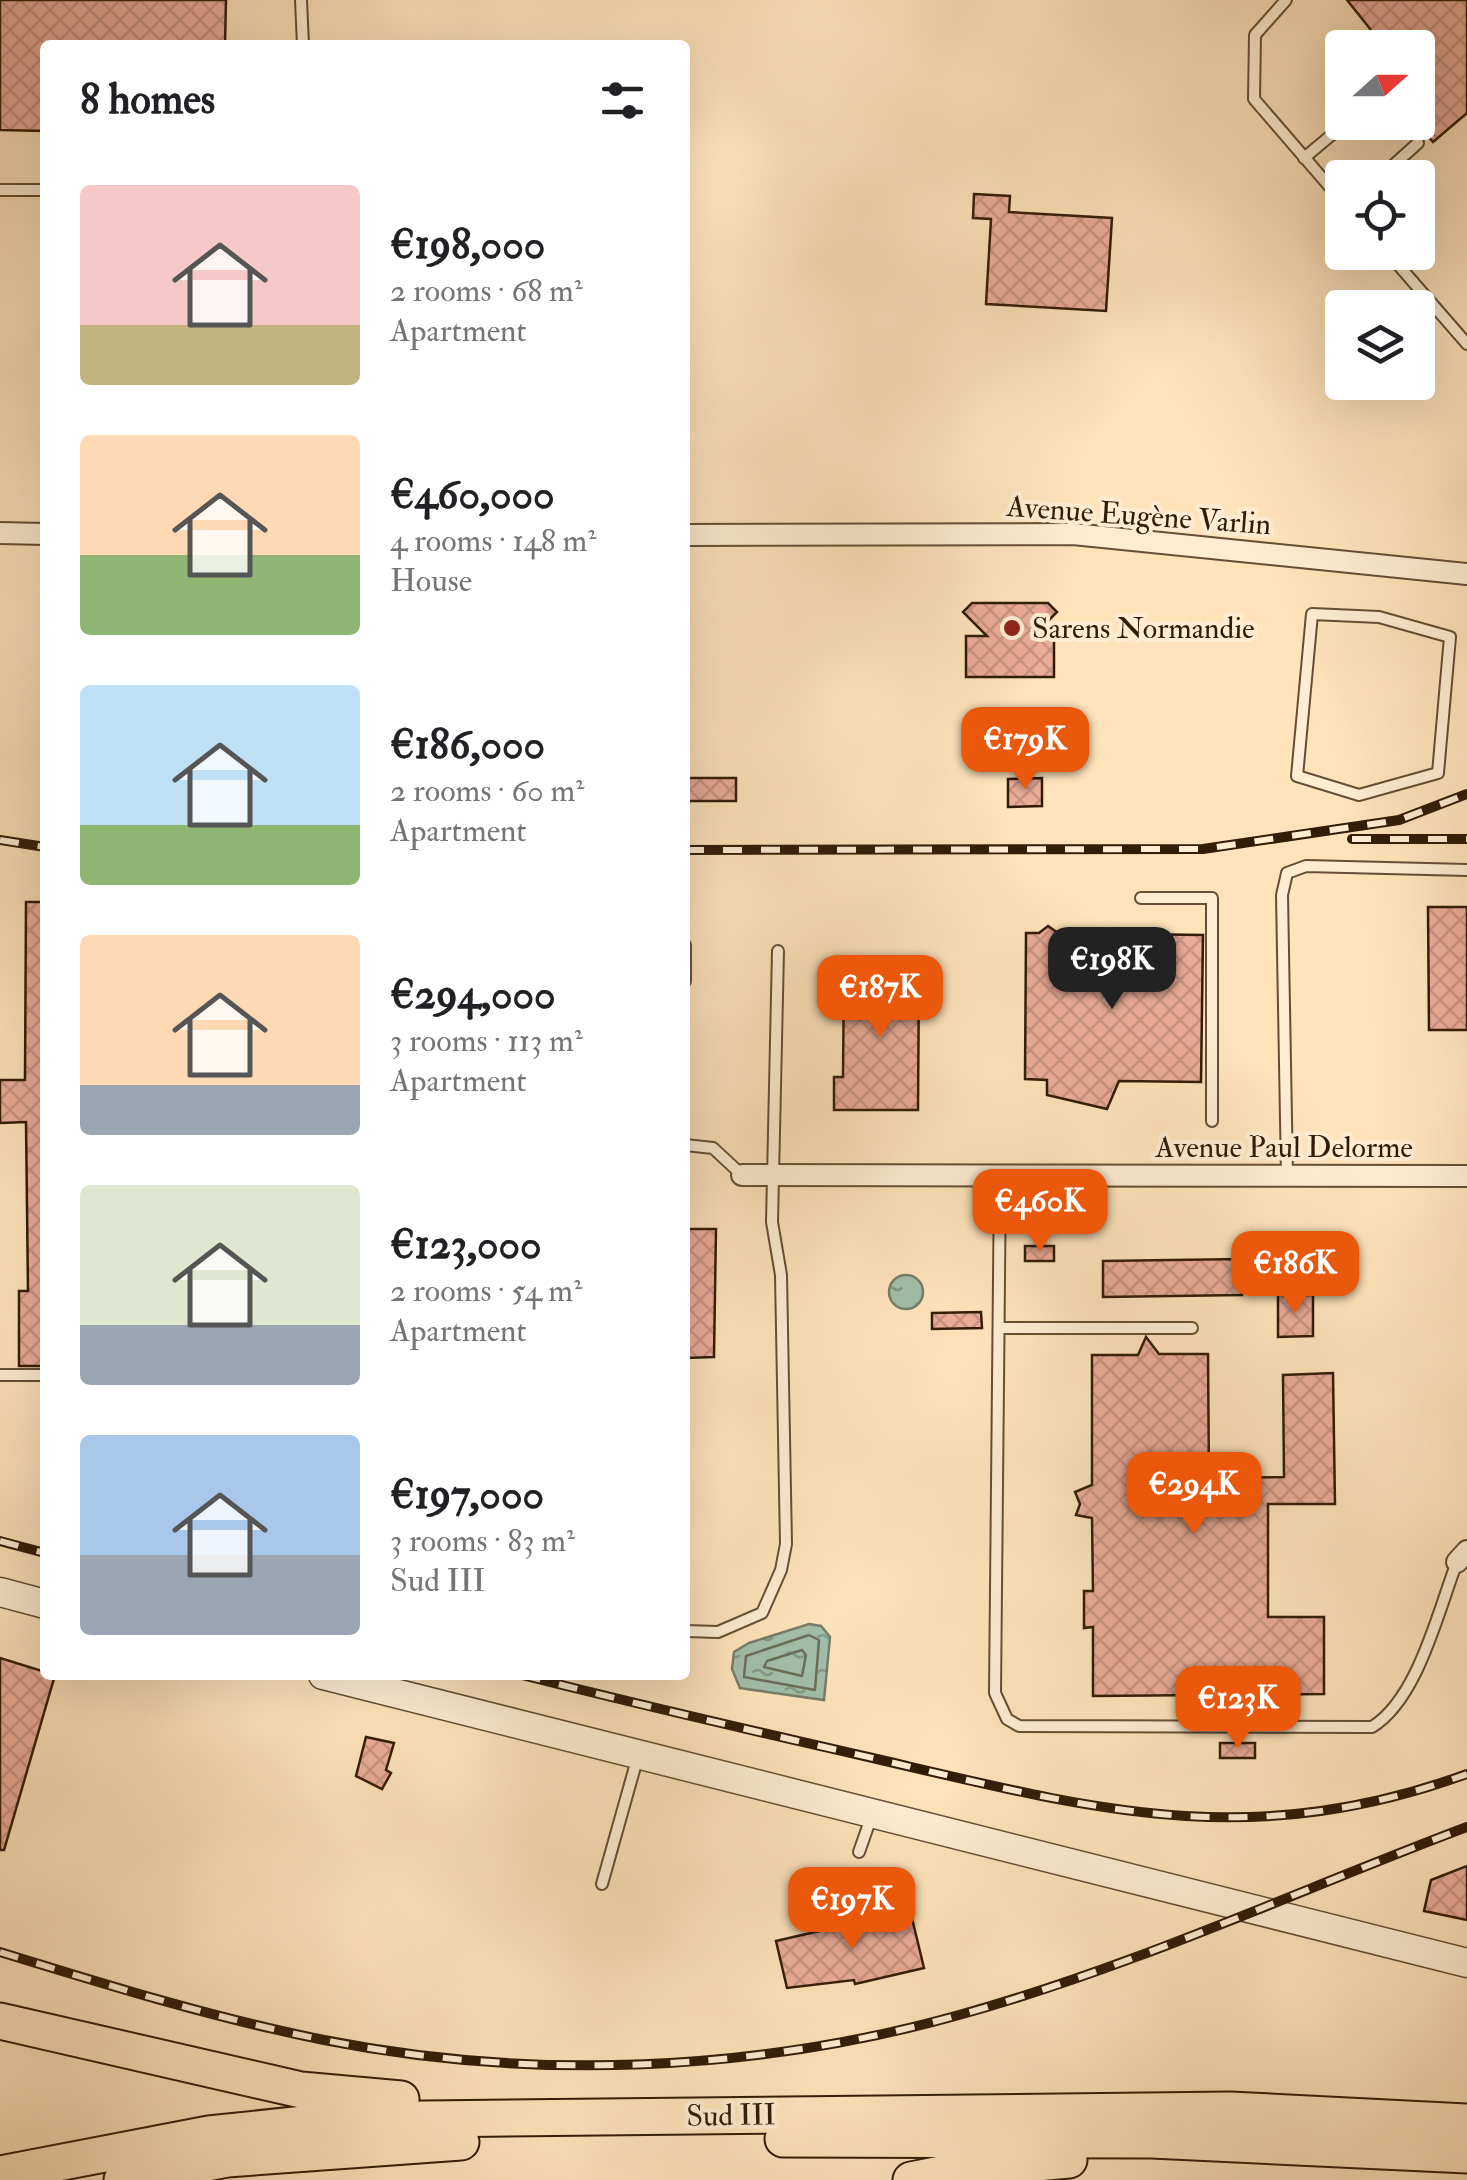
<!DOCTYPE html>
<html lang="en">
<head>
<meta charset="utf-8">
<style>
  :root { --surface:#fff; --page:#f2f2f2; --text:#202124; --muted:#757577; --accent:#ea580c }
  body { margin:0; font-family:"IM FELL Double Pica",serif; background:var(--page); color:var(--text); height:100vh; display:flex; flex-direction:column; font-size:38px; white-space:nowrap }
  * { box-sizing:border-box; margin:0 }
  p { font-size:32px; color:var(--muted) }
  .icon { flex:none; width:55px; height:55px; fill:none; stroke:currentColor; stroke-width:2; stroke-linecap:round; stroke-linejoin:round }
  .map { position:relative; flex:1; overflow:hidden }
  .drawer { position:absolute; left:40px; top:40px; width:650px; height:1640px; display:flex; flex-direction:column; background:var(--surface); border-radius:10px; box-shadow:0 10px 40px #0002 }
  .drawer>* { flex:none }
  .needle { width:65px; rotate:69deg }
  .fabs { position:absolute; left:1325px; top:30px; display:grid; gap:20px }
  .fabs a { display:grid; place-items:center; width:110px; height:110px; border-radius:10px; background:var(--surface); box-shadow:0 10px 40px #0002; font-size:50px }
  .price { position:absolute; translate:-50% -85px; padding:0 22px; border-radius:20px; background:var(--accent); color:#fff; font-size:32px; line-height:65px; filter:drop-shadow(0 2px 5px #0008) }
  .price::after { content:''; position:absolute; left:50%; top:60px; width:30px; height:22px; margin-left:-15px; background:inherit; clip-path:polygon(0 0,100% 0,50% 100%) }
  .price.selected { background:#222; color:#fff }
  ul { padding:0; list-style:none }
  li { display:flex; align-items:center; gap:30px; height:250px; padding:0 40px }
  li span { display:grid; place-items:center; flex:none; width:280px; height:200px; border-radius:10px; color:#555 }
  li>.icon { margin-inline-start:auto }
  span .icon { width:120px; height:120px; fill:#fffc; stroke-width:1 }
  li b { font-size:42px }
  h2 { display:flex; justify-content:space-between; align-items:center; height:120px; padding:0 40px; font-size:42px }
  .map>svg:first-child { display:block }
  .water { fill:url(#water-ripples); stroke:#757e69; stroke-width:2.5 }
  .lines { fill:none; stroke-linecap:round; stroke-linejoin:round }
  .shore { stroke:#6a6e59; stroke-width:2.5 }
  .building { fill:url(#building-cross-hatch); stroke:#321c08; stroke-width:2.5 }
  .service-casing { stroke:#654e35; stroke-width:14 }
  .minor-casing { stroke:#654e35; stroke-width:24 }
  .tertiary-casing { stroke:#654e35; stroke-width:31 }
  .trunk-casing { stroke:#321c08; stroke-width:39 }
  .service { stroke:#feedd3; stroke-width:10 }
  .minor { stroke:#feedd3; stroke-width:20 }
  .tertiary { stroke:#feedd3; stroke-width:28 }
  .trunk { stroke:#fee3bb; stroke-width:35 }
  .rail-casing { stroke:#321c08; stroke-width:10 }
  .rail { stroke:#feedd3; stroke-width:6; stroke-dasharray:19; stroke-linecap:butt }
  .poi-dot { fill:#8f2418; stroke:#feedd3; stroke-width:4 }
  .labels { text-anchor:middle; stroke-width:8; stroke-linejoin:round; paint-order:stroke }
  .street-label { font-size:30px; fill:#321c08; stroke:#feedd3 }
  .poi-label { font-size:30px; fill:#321c08; stroke:#feedd3; text-anchor:start }
</style>
</head>
<body>
<div class="map">
<svg width="1467" height="2180" viewBox="0 0 1467 2180">
  <defs>
    <pattern id="water-ripples" width="26" height="14" patternUnits="userSpaceOnUse" patternTransform="scale(2.5)"><rect width="26" height="14" fill="#a1bfaa"/><path d="M2 4q2-2 4 0t4 0M15 11q2-2 4 0t4 0" fill="none" stroke="#849a88"/></pattern>
    <pattern id="building-cross-hatch" width="8" height="8" patternUnits="userSpaceOnUse" patternTransform="scale(2.5)"><rect width="8" height="8" fill="#ebac99"/><path d="M0 0l8 8M0 8l8-8" fill="none" stroke="#ca9382"/></pattern>
  </defs>
  <rect width="100%" height="100%" fill="#fee3bb"/>
  <filter id="stains"><feTurbulence type="fractalNoise" baseFrequency=".002" numOctaves="4"/><feColorMatrix values="0 0 0 0 .2 0 0 0 0 .09 0 0 0 0 .02 0 0 0 .5 -.17"/></filter>
  <radialGradient id="worn" r=".72"><stop offset=".6" stop-color="#630" stop-opacity="0"/><stop offset="1" stop-color="#630" stop-opacity=".3"/></radialGradient>
  <g class="water">
    <circle cx="906" cy="1292" r="17"/>
    <path d="M809,1624L821,1626L830,1637L824,1700L740,1688L732,1669L734,1652L749,1643Z"/>
  </g>
  <g class="lines">
    <g class="shore">
      <path d="M809,1635L819,1640L815,1690L744,1677L746,1656Z"/>
      <path d="M802,1650L806,1655L802,1676L764,1667L767,1661Z"/>
    </g>
  </g>
  <g class="building">
    <path d="M0,0H226L225,45H45V131L0,130Z"/>
    <path d="M1347,0H1467V113L1433,142L1418,124V48H1350L1371,30Z"/>
    <path d="M974,194L1010,196L1009,212L1112,218L1106,311L986,304L991,219L973,218Z"/>
    <path d="M972,603H1048L1057,612L1033,636H1054V677H966V636H987L963,612Z"/>
    <rect x="685" y="778" width="51" height="23"/>
    <path d="M1042,778V806L1008,807V779Z"/>
    <path d="M26,902H45V1366H19V1291H28L26,1122L0,1123V1080H25Z"/>
    <path d="M1428,907H1467V1030H1429Z"/>
    <path d="M1048,926L1058,933L1203,935L1201,1082L1119,1081L1107,1109L1047,1095V1080L1025,1079L1026,933H1039Z"/>
    <path d="M844,967L919,968L918,1110H834V1077H843Z"/>
    <path d="M685,1229H716L714,1357L685,1358Z"/>
    <rect x="1025" y="1246" width="29" height="15"/>
    <path d="M1241,1259L1242,1295L1103,1297V1261Z"/>
    <path d="M1278,1295H1313V1336L1278,1337Z"/>
    <path d="M981,1312L982,1328L932,1329V1313Z"/>
    <path d="M1146,1337L1159,1354H1208L1209,1478L1284,1477L1283,1375L1333,1373L1335,1504H1268V1617H1324V1694L1093,1696V1627L1084,1628V1591H1093L1092,1518L1076,1515L1080,1504L1075,1492L1092,1485V1355H1138Z"/>
    <path d="M0,1658L55,1675L4,1850H0Z"/>
    <path d="M366,1737L394,1743L386,1770L391,1773L382,1789L356,1776Z"/>
    <rect x="1220" y="1743" width="35" height="15"/>
    <path d="M1467,1866V1920L1424,1911L1431,1880Z"/>
    <path d="M910,1910L924,1968L855,1984L854,1980L787,1988L776,1941Z"/>
  </g>
  <g class="lines">
    <g class="service-casing">
      <g id="service">
        <path d="M301,0L303,45"/>
        <path d="M1286,0L1255,35L1254,99L1342,201"/>
        <path d="M1304,158L1347,122"/>
        <path d="M1379,178L1418,143"/>
        <path d="M0,190H45"/>
        <path d="M1387,252L1467,344"/>
        <path d="M1312,614L1379,617L1450,637L1438,773L1359,795L1297,776Z"/>
        <path d="M1141,898H1212V1121"/>
        <path d="M685,945V981"/>
        <path d="M685,1145L713,1148L742,1175"/>
        <path d="M1287,1175L1282,895L1287,873L1306,866L1467,870"/>
        <path d="M1000,1176L995,1693L1007,1719L1019,1726L1372,1727C1418,1699 1438,1611 1457,1562"/>
        <path d="M999,1328H1192"/>
        <path d="M0,1375H45"/>
        <path d="M685,1631L718,1632L762,1613L781,1570L786,1544L781,1275L772,1222L778,951"/>
        <path d="M859,1852L872,1815"/>
        <path d="M602,1884L638,1756"/>
      </g>
    </g>
    <g class="minor-casing">
      <g id="minor">
        <path d="M0,533L45,534"/>
        <path d="M685,535L1073,534L1467,574"/>
        <path d="M742,1175L1467,1176"/>
        <path d="M1457,1562L1467,1551"/>
      </g>
    </g>
    <g class="tertiary-casing">
      <g id="tertiary">
        <path d="M0,1592L45,1604"/>
        <path d="M323,1675L1467,1963"/>
      </g>
    </g>
    <g class="trunk-casing">
      <g id="trunk">
        <path d="M0,2021L301,2090L401,2099"/>
        <path d="M783,2139L1152,2140L1467,2155"/>
        <path d="M0,2174L209,2134L341,2120L1230,2110L1467,2122"/>
        <path d="M122,2180L227,2159L461,2142"/>
        <path d="M911,2180L961,2170L1069,2160"/>
      </g>
    </g>
    <use href="#service" class="service"/>
    <use href="#minor" class="minor"/>
    <use href="#tertiary" class="tertiary"/>
    <use href="#trunk" class="trunk"/>
    <g class="rail-casing">
      <g id="rail">
        <path d="M1352,839H1467"/>
        <path d="M0,840L45,847"/>
        <path d="M685,850L1203,849L1399,820L1467,794"/>
        <path d="M0,1541L45,1553"/>
        <path d="M522,1675C640,1705 758,1732 877,1759C1092,1809 1249,1853 1467,1774"/>
        <path d="M0,1952C107,1985 214,2018 324,2040C533,2081 755,2072 959,2015C1133,1967 1299,1890 1467,1827"/>
      </g>
    </g>
    <use href="#rail" class="rail"/>
  </g>
  <circle class="poi-dot" cx="1012" cy="628" r="10"/>
  <g class="labels">
    <g class="street-label">
      <text transform="translate(1139 515) rotate(4)" y="10">Avenue Eugène Varlin</text>
      <text x="1284" y="1157">Avenue Paul Delorme</text>
      <text transform="translate(731 2115) rotate(-1)" y="10">Sud III</text>
    </g>
    <g class="poi-label">
      <text x="1032" y="638">Sarens Normandie</text>
    </g>
  </g>
  <rect width="100%" height="100%" filter="url(#stains)"/>
  <rect width="100%" height="100%" fill="url(#worn)"/>
</svg>
<div class="fabs">
<a><svg class="needle" viewBox="-14 -14 28 28"><path d="M0-13l5 13h-10z" fill="#e53935"/><path d="M0 13l5-13h-10z" fill="#757577"/></svg></a>
<a><svg class="icon" aria-label="locate" viewBox="0 0 24 24"><circle cx="12" cy="12" r="6"/><path d="M12 2v4M12 18v4M2 12h4M18 12h4"/></svg></a>
<a><svg class="icon" aria-label="layers" viewBox="0 0 24 24"><path d="M12 4l9 5-9 5-9-5zM3 14l9 5 9-5"/></svg></a>
</div>
<b class="price" style="left:1025px;top:792px">€179K</b>
<b class="price selected" style="left:1112px;top:1012px">€198K</b>
<b class="price" style="left:880px;top:1040px">€187K</b>
<b class="price" style="left:1040px;top:1254px">€460K</b>
<b class="price" style="left:1295px;top:1316px">€186K</b>
<b class="price" style="left:1194px;top:1537px">€294K</b>
<b class="price" style="left:1238px;top:1751px">€123K</b>
<b class="price" style="left:852px;top:1952px">€197K</b>
<section class="drawer">
<h2>8 homes<svg class="icon" aria-label="filters" viewBox="0 0 24 24"><path d="M4 7h16M4 17h16"/><circle cx="9" cy="7" r="2"/><circle cx="15" cy="17" r="2"/></svg></h2>
<ul>
<li><span style="background:linear-gradient(#f6c9c9 70%,#c2b280 0)"><svg class="icon" aria-label="home" viewBox="0 0 24 24"><path d="M3 11l9-7 9 7M6 9v11h12V9"/></svg></span><div><b>€198,000</b><p>2 rooms · 68 m²</p><p>Apartment</p></div></li>
<li><span style="background:linear-gradient(#ffd9b3 60%,#8fb573 0)"><svg class="icon" aria-label="home" viewBox="0 0 24 24"><path d="M3 11l9-7 9 7M6 9v11h12V9"/></svg></span><div><b>€460,000</b><p>4 rooms · 148 m²</p><p>House</p></div></li>
<li><span style="background:linear-gradient(#bfe0f5 70%,#8fb573 0)"><svg class="icon" aria-label="home" viewBox="0 0 24 24"><path d="M3 11l9-7 9 7M6 9v11h12V9"/></svg></span><div><b>€186,000</b><p>2 rooms · 60 m²</p><p>Apartment</p></div></li>
<li><span style="background:linear-gradient(#ffd9b3 75%,#9aa5b1 0)"><svg class="icon" aria-label="home" viewBox="0 0 24 24"><path d="M3 11l9-7 9 7M6 9v11h12V9"/></svg></span><div><b>€294,000</b><p>3 rooms · 113 m²</p><p>Apartment</p></div></li>
<li><span style="background:linear-gradient(#dfe7d0 70%,#9aa5b1 0)"><svg class="icon" aria-label="home" viewBox="0 0 24 24"><path d="M3 11l9-7 9 7M6 9v11h12V9"/></svg></span><div><b>€123,000</b><p>2 rooms · 54 m²</p><p>Apartment</p></div></li>
<li><span style="background:linear-gradient(#a9c7e8 60%,#9aa5b1 0)"><svg class="icon" aria-label="home" viewBox="0 0 24 24"><path d="M3 11l9-7 9 7M6 9v11h12V9"/></svg></span><div><b>€197,000</b><p>3 rooms · 83 m²</p><p>Sud III</p></div></li>
</ul>
</section>
</div>
</body>
</html>
